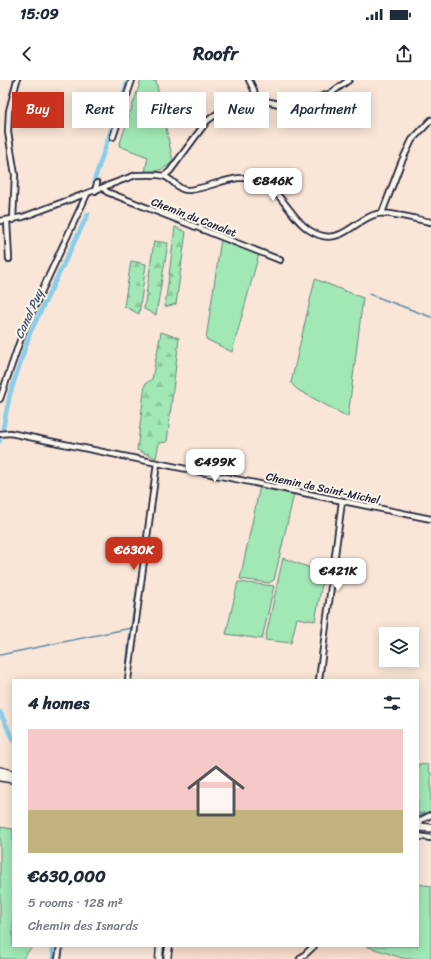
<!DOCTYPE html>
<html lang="en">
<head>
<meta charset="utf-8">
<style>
  :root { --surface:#fff; --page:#f2f2f3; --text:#1f2937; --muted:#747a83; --line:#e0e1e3; --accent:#c8321e }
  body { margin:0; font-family:Sriracha,sans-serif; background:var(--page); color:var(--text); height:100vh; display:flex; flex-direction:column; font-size:15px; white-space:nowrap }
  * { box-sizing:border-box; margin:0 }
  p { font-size:13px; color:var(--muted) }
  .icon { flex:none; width:22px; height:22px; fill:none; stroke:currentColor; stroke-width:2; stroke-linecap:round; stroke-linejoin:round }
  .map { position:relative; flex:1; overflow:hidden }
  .panel { position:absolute; left:12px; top:599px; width:407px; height:268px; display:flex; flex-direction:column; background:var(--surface); border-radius:0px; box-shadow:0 2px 10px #0003 }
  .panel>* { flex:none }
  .banner { position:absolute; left:12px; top:12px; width:407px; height:36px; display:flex; gap:8px }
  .tools { position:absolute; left:379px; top:547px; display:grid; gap:8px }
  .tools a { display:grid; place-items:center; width:40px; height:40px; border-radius:0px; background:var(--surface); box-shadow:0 2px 10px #0003; font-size:20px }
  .price { position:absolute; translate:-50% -34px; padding:0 9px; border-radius:8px; background:#fff; color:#222; font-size:13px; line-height:26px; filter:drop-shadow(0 1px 2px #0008) }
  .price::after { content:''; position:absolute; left:50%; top:24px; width:12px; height:9px; margin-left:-6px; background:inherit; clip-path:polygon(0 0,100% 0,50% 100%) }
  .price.active { background:var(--accent); color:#fff }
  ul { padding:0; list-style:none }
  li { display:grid; align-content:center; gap:8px; height:212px; padding:0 16px }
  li+li { border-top:1px solid var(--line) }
  li span { display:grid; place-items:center; height:124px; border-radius:0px; color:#555 }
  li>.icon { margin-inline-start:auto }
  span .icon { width:72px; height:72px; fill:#fffc; stroke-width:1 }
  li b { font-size:17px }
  h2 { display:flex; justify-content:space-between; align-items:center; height:48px; padding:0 16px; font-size:17px }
  .tag { padding:0 14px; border-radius:0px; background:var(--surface); box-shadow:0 2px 10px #0003; font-size:14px; line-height:36px }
  .tag.active { background:var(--accent); color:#fff }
  .status { display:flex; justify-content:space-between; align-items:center; height:28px; padding:0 20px; background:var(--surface); direction:ltr }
  .status svg { height:11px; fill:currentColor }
  header { display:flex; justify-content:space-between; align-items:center; height:52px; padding:0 16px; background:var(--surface); font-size:18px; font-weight:700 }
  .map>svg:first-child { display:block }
  .built { fill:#f8daca }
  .green { fill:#a1e8b6; stroke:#628578 }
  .forest { fill:url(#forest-firs); stroke:#628578 }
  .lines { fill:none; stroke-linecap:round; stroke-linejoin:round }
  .stream { stroke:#5f89a4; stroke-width:1.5 }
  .canal { stroke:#88cdea; stroke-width:4.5 }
  .street-casing { stroke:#22223b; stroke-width:8 }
  .secondary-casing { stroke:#22223b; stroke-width:9 }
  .primary-casing { stroke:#22223b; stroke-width:10 }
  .street { stroke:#fbf7ec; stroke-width:4.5 }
  .secondary { stroke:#fbf7ec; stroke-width:6 }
  .primary { stroke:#fbf7ec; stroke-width:7 }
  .labels { text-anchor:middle; stroke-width:4; stroke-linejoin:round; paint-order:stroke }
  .street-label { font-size:11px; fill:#22223b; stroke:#fbf7ec }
  .water-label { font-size:12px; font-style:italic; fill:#415570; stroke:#fbf7ec }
</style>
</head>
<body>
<div class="status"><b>15:09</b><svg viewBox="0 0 49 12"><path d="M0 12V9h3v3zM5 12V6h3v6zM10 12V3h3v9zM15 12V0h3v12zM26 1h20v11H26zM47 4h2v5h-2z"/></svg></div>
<header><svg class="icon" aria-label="back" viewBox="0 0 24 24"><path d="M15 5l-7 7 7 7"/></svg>Roofr<svg class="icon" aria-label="share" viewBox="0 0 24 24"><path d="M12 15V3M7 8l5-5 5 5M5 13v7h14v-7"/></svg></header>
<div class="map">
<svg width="431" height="879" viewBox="0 0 431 879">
  <defs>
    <pattern id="forest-firs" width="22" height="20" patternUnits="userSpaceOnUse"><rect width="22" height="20" fill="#a1e8b6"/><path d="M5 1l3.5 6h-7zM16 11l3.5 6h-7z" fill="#8ac79d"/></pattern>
  </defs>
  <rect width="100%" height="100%" fill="#f9e6d8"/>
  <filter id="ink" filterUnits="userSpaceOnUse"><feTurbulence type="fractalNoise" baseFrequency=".025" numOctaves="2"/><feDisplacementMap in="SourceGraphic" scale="8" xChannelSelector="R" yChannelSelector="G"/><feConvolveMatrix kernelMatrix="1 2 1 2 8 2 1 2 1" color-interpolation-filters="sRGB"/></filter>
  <g filter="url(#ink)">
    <path class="built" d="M175,866H418L431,879H172Z"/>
    <g class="green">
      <path d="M141,0L156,1L173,81C165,90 157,91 145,92L148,77L119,66Z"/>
      <path d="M221,159L259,174L232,272L206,259Z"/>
      <path d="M315,199L363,218L348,337L298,310L291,303Z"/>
      <path d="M260,406L294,414L274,500L269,503L240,499Z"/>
      <path d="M283,478L324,493L315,541L297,538L291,563L265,560Z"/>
      <path d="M238,502L274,506L262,559L226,554Z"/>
      <path d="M418,684L428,685L429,692L431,693V731L418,734Z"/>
      <path d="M0,747L13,749V866H33L22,879H0Z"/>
      <path d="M418,804L431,806V879H405L366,866H418Z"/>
    </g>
    <g class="forest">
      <path d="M175,147L186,152L176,224L165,227Z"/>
      <path d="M154,161L168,163L156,235L144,229Z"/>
      <path d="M131,181L146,184L139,234L124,226Z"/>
      <path d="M161,252L179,258L167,362L159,363L156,378L137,370L145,304L152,299Z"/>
    </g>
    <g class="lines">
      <g class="stream">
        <path d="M369,214L431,237"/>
        <path d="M0,575L131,548"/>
        <path d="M125,600L129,560L143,469"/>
        <path d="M418,736L431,732"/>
      </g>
      <g class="canal">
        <path d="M94,101L128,0"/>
        <path d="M3,348L10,314L30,253L88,134"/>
        <path d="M0,361V360"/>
        <path d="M0,632L13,660"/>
        <path d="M52,866L54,879"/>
      </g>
      <g class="street-casing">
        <g id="street">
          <path d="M249,0L254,10L256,19"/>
          <path d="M113,57L132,0"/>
          <path d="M164,96L170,91L207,41L226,27L256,19L279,24L295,26L331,13L349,0"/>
          <path d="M103,108L107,112L280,180"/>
          <path d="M95,111L97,103"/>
          <path d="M382,133L401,83L412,60L431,40"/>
          <path d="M13,140L15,95L8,52L9,31L17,0"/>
          <path d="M0,141L23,137L136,95C145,95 155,94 164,96C174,100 178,111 189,110C214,108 237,89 263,103C287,116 295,150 323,156C344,161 358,138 377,134C388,131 419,140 431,142"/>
          <path d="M7,141L9,179"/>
          <path d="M0,319L24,249L87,114"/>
          <path d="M0,354L10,353L431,439"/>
          <path d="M128,600L157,383"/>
          <path d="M319,600L342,421"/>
          <path d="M419,747L421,740L431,735"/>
          <path d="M418,756L431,758"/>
          <path d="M58,879L60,866"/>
          <path d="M300,879L314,866"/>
        </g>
      </g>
      <g class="secondary-casing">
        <g id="secondary">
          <path d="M159,879L160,866"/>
          <path d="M167,879L169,866"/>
        </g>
      </g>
      <g class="primary-casing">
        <g id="primary">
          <path d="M0,691L13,694"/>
          <path d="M0,697L13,699"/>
          <path d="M418,747L431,748"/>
        </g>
      </g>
      <use href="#street" class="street"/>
      <use href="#secondary" class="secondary"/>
      <use href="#primary" class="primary"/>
    </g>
  </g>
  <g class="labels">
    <g class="street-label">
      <text transform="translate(194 137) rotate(21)" y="4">Chemin du Canalet</text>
      <text transform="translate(323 408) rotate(12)" y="4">Chemin de Saint-Michel</text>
    </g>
    <g class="water-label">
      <text transform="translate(29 234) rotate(-66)" y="4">Canal Puy</text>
    </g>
  </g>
</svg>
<div class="tools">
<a><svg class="icon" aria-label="layers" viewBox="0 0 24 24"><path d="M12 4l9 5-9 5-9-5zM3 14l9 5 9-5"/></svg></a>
</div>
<b class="price" style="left:273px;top:122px">€846K</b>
<b class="price" style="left:215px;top:403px">€499K</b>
<b class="price active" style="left:134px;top:491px">€630K</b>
<b class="price" style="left:338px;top:512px">€421K</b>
<div class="banner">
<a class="tag active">Buy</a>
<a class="tag">Rent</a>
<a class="tag">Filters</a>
<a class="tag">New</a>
<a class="tag">Apartment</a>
</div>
<section class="panel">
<h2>4 homes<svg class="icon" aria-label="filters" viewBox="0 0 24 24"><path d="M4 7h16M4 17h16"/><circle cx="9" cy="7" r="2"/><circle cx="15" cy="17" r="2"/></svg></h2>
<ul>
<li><span style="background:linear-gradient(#f6c9c9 65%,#c2b280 0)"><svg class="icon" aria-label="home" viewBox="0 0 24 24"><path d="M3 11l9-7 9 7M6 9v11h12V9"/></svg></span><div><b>€630,000</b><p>5 rooms · 128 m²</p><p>Chemin des Isnards</p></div></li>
</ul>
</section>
</div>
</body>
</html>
